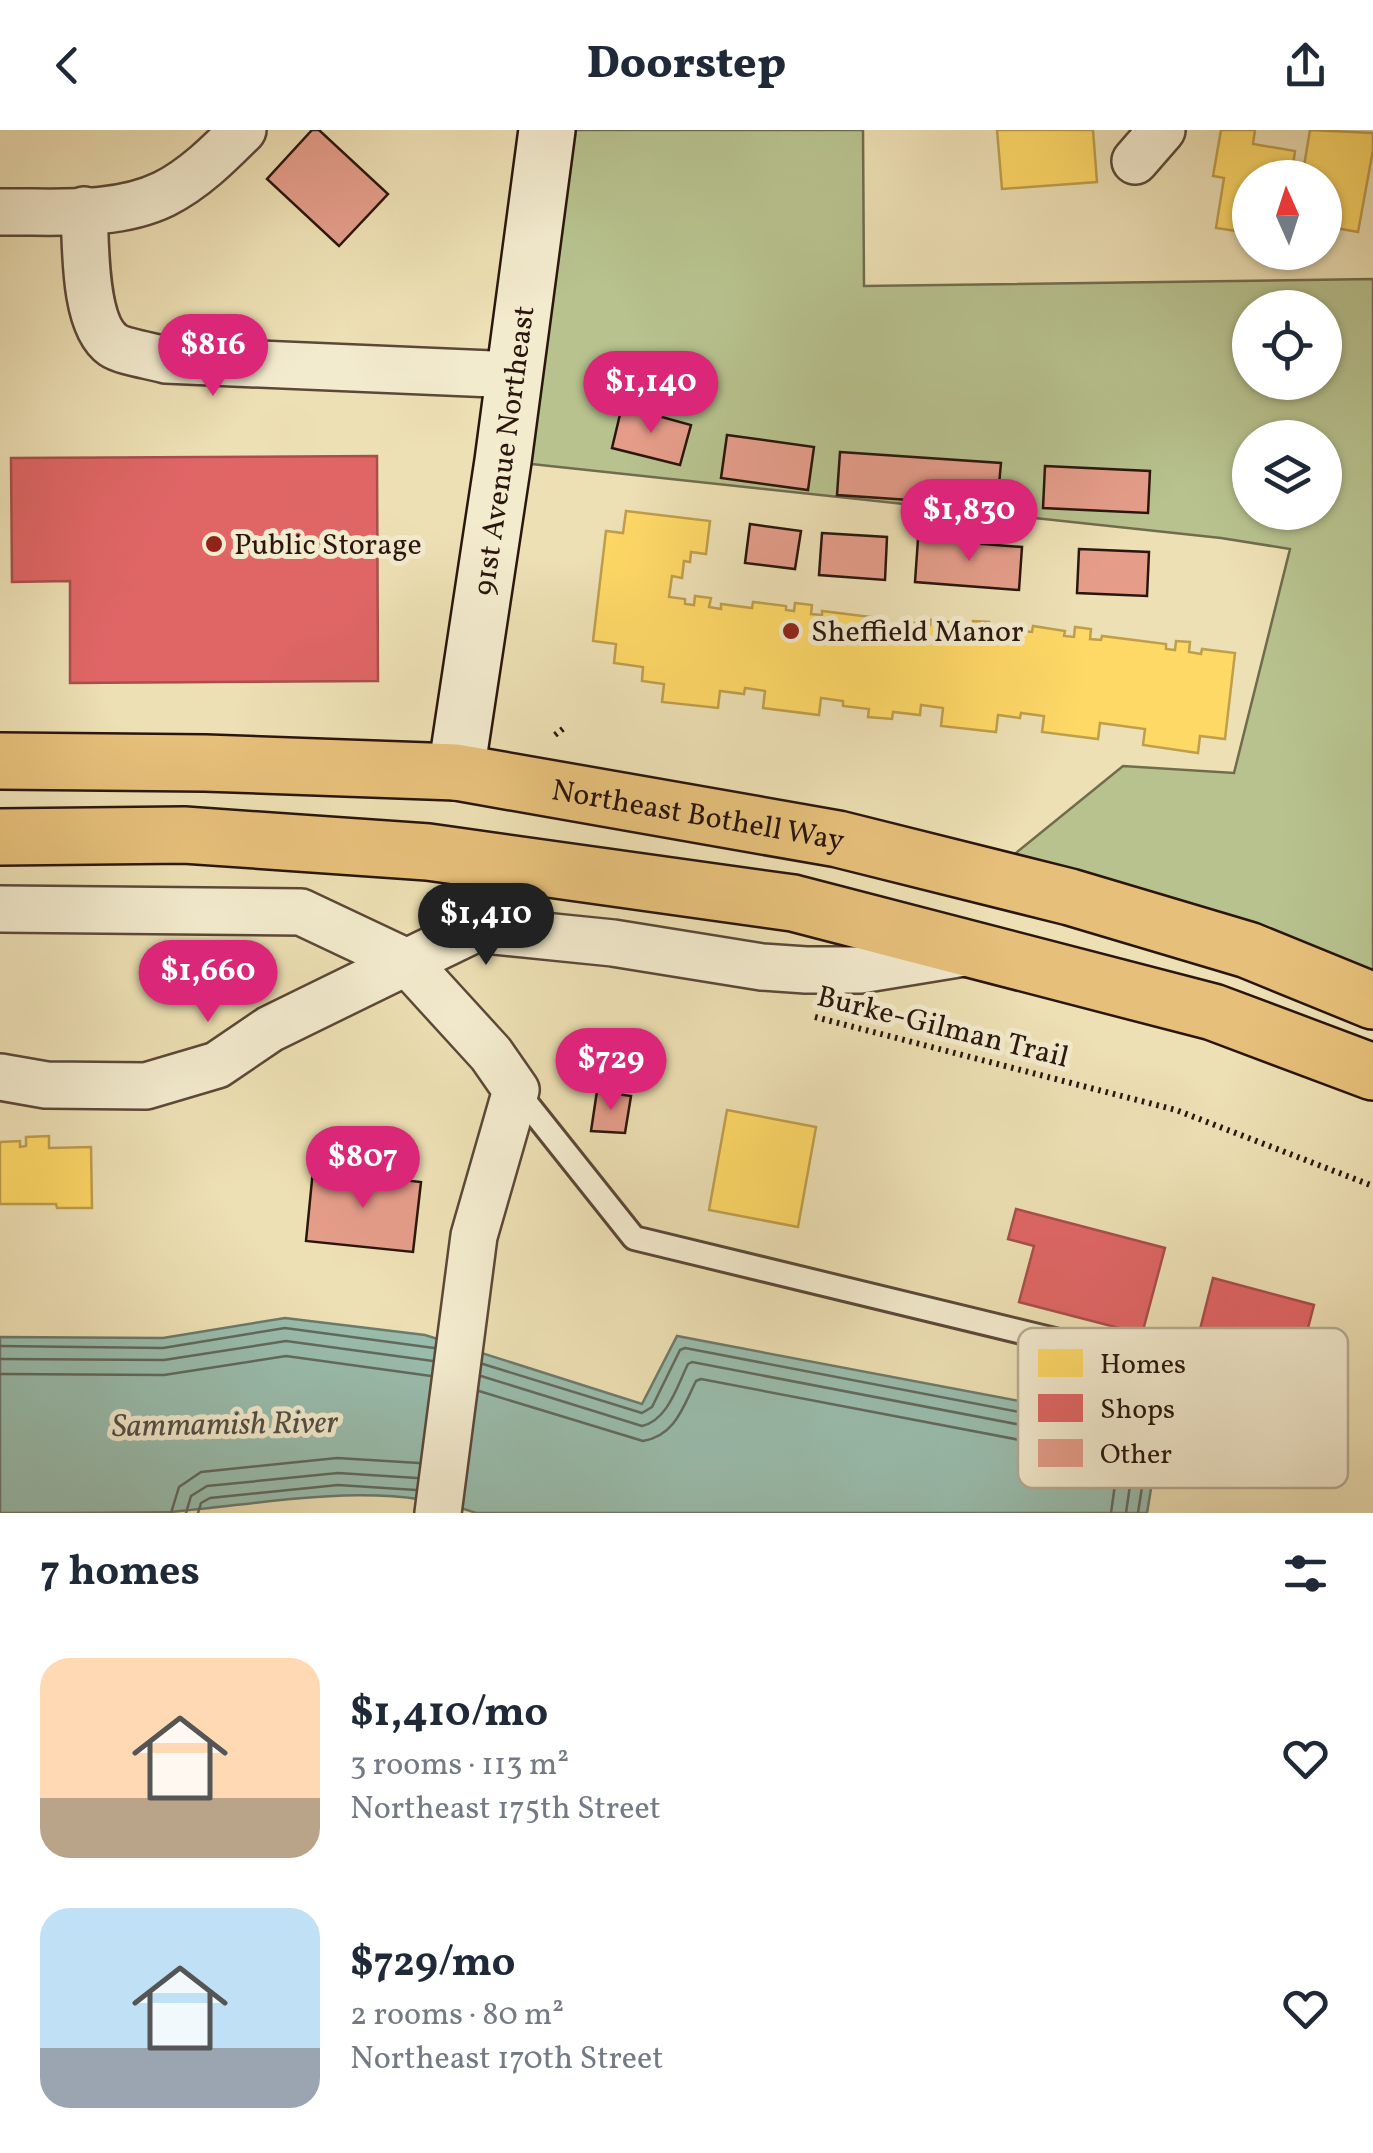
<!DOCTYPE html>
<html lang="en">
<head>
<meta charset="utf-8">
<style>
  :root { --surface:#fff; --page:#f2f2f3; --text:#1f2937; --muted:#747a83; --accent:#db2777 }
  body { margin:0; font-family:Vollkorn,serif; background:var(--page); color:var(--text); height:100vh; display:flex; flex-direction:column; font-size:38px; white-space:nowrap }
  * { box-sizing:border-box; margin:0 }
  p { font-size:32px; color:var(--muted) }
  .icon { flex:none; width:55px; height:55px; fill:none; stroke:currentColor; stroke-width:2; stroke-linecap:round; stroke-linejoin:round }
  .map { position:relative; height:1383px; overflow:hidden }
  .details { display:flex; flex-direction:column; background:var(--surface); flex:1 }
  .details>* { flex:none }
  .needle { width:65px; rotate:357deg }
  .buttons { position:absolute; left:1232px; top:30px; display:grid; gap:20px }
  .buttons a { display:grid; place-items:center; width:110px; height:110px; border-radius:50%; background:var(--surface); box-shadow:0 2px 8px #0004; font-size:50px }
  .price { position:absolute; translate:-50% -85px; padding:0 22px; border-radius:35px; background:var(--accent); color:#fff; font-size:32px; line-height:65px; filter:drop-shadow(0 2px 5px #0008) }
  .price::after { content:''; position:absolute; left:50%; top:60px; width:30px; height:22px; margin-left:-15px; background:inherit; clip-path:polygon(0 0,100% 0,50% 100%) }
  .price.current { background:#222; color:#fff }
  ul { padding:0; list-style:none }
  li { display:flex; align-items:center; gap:30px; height:250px; padding:0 40px }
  li span { display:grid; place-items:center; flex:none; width:280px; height:200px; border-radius:30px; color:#555 }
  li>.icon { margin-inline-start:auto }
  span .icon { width:120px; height:120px; fill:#fffc; stroke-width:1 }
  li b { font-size:42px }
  h2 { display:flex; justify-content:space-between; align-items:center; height:120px; padding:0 40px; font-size:42px }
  header { display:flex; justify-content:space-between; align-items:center; height:130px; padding:0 40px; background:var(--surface); font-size:45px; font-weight:800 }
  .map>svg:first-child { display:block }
  .green { fill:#b7c28e; stroke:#706c4e; stroke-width:2.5; fill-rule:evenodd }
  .water { fill:#99bdad; stroke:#6d7a6d; stroke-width:2.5 }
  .homes { fill:#ffd966; stroke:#bf9e4c; stroke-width:2.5 }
  .shops { fill:#e06666; stroke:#a94e4c; stroke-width:2.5 }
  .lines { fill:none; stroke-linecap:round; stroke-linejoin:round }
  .shore { stroke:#626a5e; stroke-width:2.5 }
  .building { fill:#e59d8a; stroke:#2a160e; stroke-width:2.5 }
  .lane-casing { stroke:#5b4838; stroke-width:28 }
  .street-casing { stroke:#5b4838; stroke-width:50 }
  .secondary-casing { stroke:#2a160e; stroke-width:60 }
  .primary-casing { stroke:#2a160e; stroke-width:60 }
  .path { stroke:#2a160e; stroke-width:6; stroke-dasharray:2.5 5; stroke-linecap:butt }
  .lane { stroke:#f3ebce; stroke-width:22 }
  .street { stroke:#f3ebce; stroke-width:45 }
  .secondary { stroke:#f3ebce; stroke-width:55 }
  .primary { stroke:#e6c07a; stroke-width:55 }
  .poi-dot { fill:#8f2418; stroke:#f3ebce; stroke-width:4 }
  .labels { text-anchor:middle; stroke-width:10; stroke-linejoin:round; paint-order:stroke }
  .street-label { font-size:30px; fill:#2a160e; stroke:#f3ebce }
  .poi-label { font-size:30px; fill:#2a160e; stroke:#f3ebce; text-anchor:start }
  .water-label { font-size:32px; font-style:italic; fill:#515046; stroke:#f3ebce }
  .key { fill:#f3ebce; stroke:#b7ab94; stroke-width:2.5 }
  .key-label { font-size:28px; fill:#2a160e }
</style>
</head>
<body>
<header><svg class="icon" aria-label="back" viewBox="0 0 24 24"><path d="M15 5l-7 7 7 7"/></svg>Doorstep<svg class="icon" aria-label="share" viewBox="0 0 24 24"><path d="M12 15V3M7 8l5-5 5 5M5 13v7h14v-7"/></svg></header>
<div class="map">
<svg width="1373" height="1383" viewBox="0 0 1373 1383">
  <rect width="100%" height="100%" fill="#ede0b4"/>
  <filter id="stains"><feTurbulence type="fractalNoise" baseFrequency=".002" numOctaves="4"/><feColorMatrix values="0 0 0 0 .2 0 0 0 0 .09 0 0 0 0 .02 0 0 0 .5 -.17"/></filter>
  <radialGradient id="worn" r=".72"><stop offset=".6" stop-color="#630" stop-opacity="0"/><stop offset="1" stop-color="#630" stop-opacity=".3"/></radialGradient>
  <path class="green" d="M547,0H863L864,156L1373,149V847L1011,727L1123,636L1234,643L1290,419L1221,408L503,331ZM1250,178H1325V252H1250ZM1250,308H1325V382H1250Z"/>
  <path class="water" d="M285,1188L425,1205L642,1274L677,1206L1161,1298L1147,1383H476C381,1348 268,1374 170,1382C114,1383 56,1383 0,1383V1207L163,1208Z"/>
  <g class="homes">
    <path d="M997,0H1093L1097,52L1002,59Z"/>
    <path d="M1221,0H1255L1253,14L1295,21L1291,48H1250V103L1216,98L1224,48L1213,46Z"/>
    <path d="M1310,0L1373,3V20L1358,102L1325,96V48H1302Z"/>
    <path d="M626,381L710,391L706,424L691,422L690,432L684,431L682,448L672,446L669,467L685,469V474L694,475L695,466L711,468L709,477L721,479V474L752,478L753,472L786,476V480L794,481L795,473L812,475L811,484L822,485V481L887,489L886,498L900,500L901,491L930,495L931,490L965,494L964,498L972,499L973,491L989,492L988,502L999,503V499L1032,502L1033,496L1065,501L1064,506L1074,507L1075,497L1091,499L1090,509L1101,510L1102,506L1166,514V519L1175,520L1176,511L1190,512L1189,522L1201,524L1202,519L1235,523L1225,609L1200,606L1198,623L1143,615L1145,599L1100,593L1098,609L1042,602L1044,586L1021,583L1020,588L998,585L996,602L941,596L943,578L921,575L920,585L893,582L892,589L868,587L869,579L843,576V571L821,568L819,585L763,578L765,561L745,558L744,564L720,561L718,578L662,572L664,554L642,551L643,537L614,533L616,514L593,511L606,401L623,403Z"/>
    <path d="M727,980L816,997L798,1097L709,1080Z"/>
    <path d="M49,1006V1018L91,1017L92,1078H57L56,1074H0V1012L20,1011V1017L26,1016V1007Z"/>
  </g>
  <g class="shops">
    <path d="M377,326L378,551L70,553V451L12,452L11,328Z"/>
    <path d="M1016,1079L1165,1118L1142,1204L1019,1172L1034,1116L1008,1109Z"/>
    <path d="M1213,1148L1314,1175L1297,1240L1196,1215Z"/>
  </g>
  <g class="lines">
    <g class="shore">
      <path d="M0,1216L163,1218L285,1198L434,1218"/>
      <path d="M0,1229L164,1230L286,1211L433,1231"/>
      <path d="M483,1234L642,1283L652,1277L680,1220L685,1218L1145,1306L1149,1311L1138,1383"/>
      <path d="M0,1244L164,1245L286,1226L431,1246"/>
      <path d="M481,1246L642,1296C668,1290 677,1256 688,1234L692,1232L1131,1316L1135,1321L1126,1383"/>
      <path d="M479,1261L643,1311C675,1306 683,1277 696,1251L701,1249L1114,1328L1118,1333L1111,1383"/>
      <path d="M171,1383L179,1357L201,1342L337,1328L419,1333"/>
      <path d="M186,1383L191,1366L207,1356L338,1343L417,1348"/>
      <path d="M198,1383L201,1373L210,1368L338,1355L416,1360"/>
    </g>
  </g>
  <g class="building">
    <path d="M312,0H319L388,64L339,116L267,49Z"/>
    <path d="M622,276L691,295L680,335L612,318Z"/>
    <path d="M727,305L814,317L808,360L721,348Z"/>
    <path d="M840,322L1001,333L997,376L837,365Z"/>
    <path d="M1045,336L1150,341L1148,383L1043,378Z"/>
    <path d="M750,394L801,401L795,439L745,433Z"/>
    <path d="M822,403L887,407L885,450L819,445Z"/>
    <path d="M918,409L1022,417L1019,460L915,452Z"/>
    <path d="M1079,419L1149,422L1147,466L1077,463Z"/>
    <path d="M597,961L631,966L625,1003L591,1001Z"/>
    <path d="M313,1040L421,1052L413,1122L306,1111Z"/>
  </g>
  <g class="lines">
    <g class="lane-casing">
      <path id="lane" d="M516,960L634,1108L1282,1265"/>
    </g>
    <g class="street-casing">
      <g id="street">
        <path d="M1135,31L1162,0"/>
        <path d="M84,80C86,114 83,194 113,215C123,222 153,226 166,230L514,245"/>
        <path d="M0,82C52,81 115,88 164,64C194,49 219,24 243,0"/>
        <path d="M0,779L301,782L407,832L475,799L613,813L762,837L806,840H860L970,822"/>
        <path d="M0,947L46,955L146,956L217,935L270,899L407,832L491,924L516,960L474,1106L438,1383"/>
      </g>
    </g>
    <g class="secondary-casing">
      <g id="secondary">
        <path id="s1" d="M456,642L503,331L547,0"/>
      </g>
    </g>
    <g class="primary-casing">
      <g id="primary">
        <path id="s2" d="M0,631L205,633L456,642L838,709L1070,767L1248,820L1373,871"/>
        <path d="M0,707L184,705L428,722L793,773L1213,882L1373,942"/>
      </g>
    </g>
    <g class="path">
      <path d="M555,605L564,598"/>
      <path d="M815,887L1176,980L1373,1056"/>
    </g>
    <use href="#lane" class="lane"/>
    <use href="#street" class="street"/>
    <use href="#secondary" class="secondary"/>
    <use href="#primary" class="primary"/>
  </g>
  <g class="poi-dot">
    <circle cx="214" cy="414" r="10"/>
    <circle cx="791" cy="501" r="10"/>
  </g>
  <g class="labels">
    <g class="street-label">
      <text dy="10" stroke="none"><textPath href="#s1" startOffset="325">91st Avenue Northeast</textPath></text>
      <text dy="10" stroke="none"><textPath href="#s2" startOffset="702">Northeast Bothell Way</textPath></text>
      <text transform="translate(943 896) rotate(14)" y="10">Burke-Gilman Trail</text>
    </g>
    <g class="poi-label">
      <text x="234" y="424">Public Storage</text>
      <text x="811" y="511">Sheffield Manor</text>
    </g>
    <g class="water-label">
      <text transform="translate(225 1293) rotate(-1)" y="11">Sammamish River</text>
    </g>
  </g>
  <rect x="1018" y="1198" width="330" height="160" rx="15" class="key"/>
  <rect x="1038" y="1219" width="45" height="28" fill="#ffd966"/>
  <rect x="1038" y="1264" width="45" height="28" fill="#e06666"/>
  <rect x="1038" y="1309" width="45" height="28" fill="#e59d8a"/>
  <g class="key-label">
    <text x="1100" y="1243">Homes</text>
    <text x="1100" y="1288">Shops</text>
    <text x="1100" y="1333">Other</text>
  </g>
  <rect width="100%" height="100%" filter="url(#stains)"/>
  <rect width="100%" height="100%" fill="url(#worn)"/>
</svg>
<div class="buttons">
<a><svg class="needle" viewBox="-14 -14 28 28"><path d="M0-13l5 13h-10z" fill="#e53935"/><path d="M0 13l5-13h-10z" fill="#747a83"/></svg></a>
<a><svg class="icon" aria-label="locate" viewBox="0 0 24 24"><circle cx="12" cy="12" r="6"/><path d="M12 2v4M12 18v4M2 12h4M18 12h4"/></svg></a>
<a><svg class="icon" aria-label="layers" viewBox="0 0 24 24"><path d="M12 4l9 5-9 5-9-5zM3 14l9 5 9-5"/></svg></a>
</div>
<b class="price" style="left:213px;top:269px">$816</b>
<b class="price" style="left:651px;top:306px">$1,140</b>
<b class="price" style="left:969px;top:434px">$1,830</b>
<b class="price current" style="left:486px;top:838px">$1,410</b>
<b class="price" style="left:208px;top:895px">$1,660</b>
<b class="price" style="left:611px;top:983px">$729</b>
<b class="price" style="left:363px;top:1081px">$807</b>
</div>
<section class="details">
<h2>7 homes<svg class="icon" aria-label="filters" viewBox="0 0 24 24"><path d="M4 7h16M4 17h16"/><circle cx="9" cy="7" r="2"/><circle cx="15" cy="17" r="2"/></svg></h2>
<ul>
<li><span style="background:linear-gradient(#ffd9b3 70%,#b9a48a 0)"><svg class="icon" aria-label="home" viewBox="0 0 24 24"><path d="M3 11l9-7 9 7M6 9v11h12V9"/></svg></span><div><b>$1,410/mo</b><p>3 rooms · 113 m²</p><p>Northeast 175th Street</p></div><svg class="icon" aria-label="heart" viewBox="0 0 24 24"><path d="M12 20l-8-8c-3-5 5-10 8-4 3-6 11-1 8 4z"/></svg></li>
<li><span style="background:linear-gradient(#bfe0f5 70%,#9aa5b1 0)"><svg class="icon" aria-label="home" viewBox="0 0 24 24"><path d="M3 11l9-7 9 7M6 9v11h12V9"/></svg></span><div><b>$729/mo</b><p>2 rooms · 80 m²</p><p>Northeast 170th Street</p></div><svg class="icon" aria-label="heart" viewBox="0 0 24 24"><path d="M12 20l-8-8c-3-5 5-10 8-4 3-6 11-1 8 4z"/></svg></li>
</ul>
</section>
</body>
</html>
